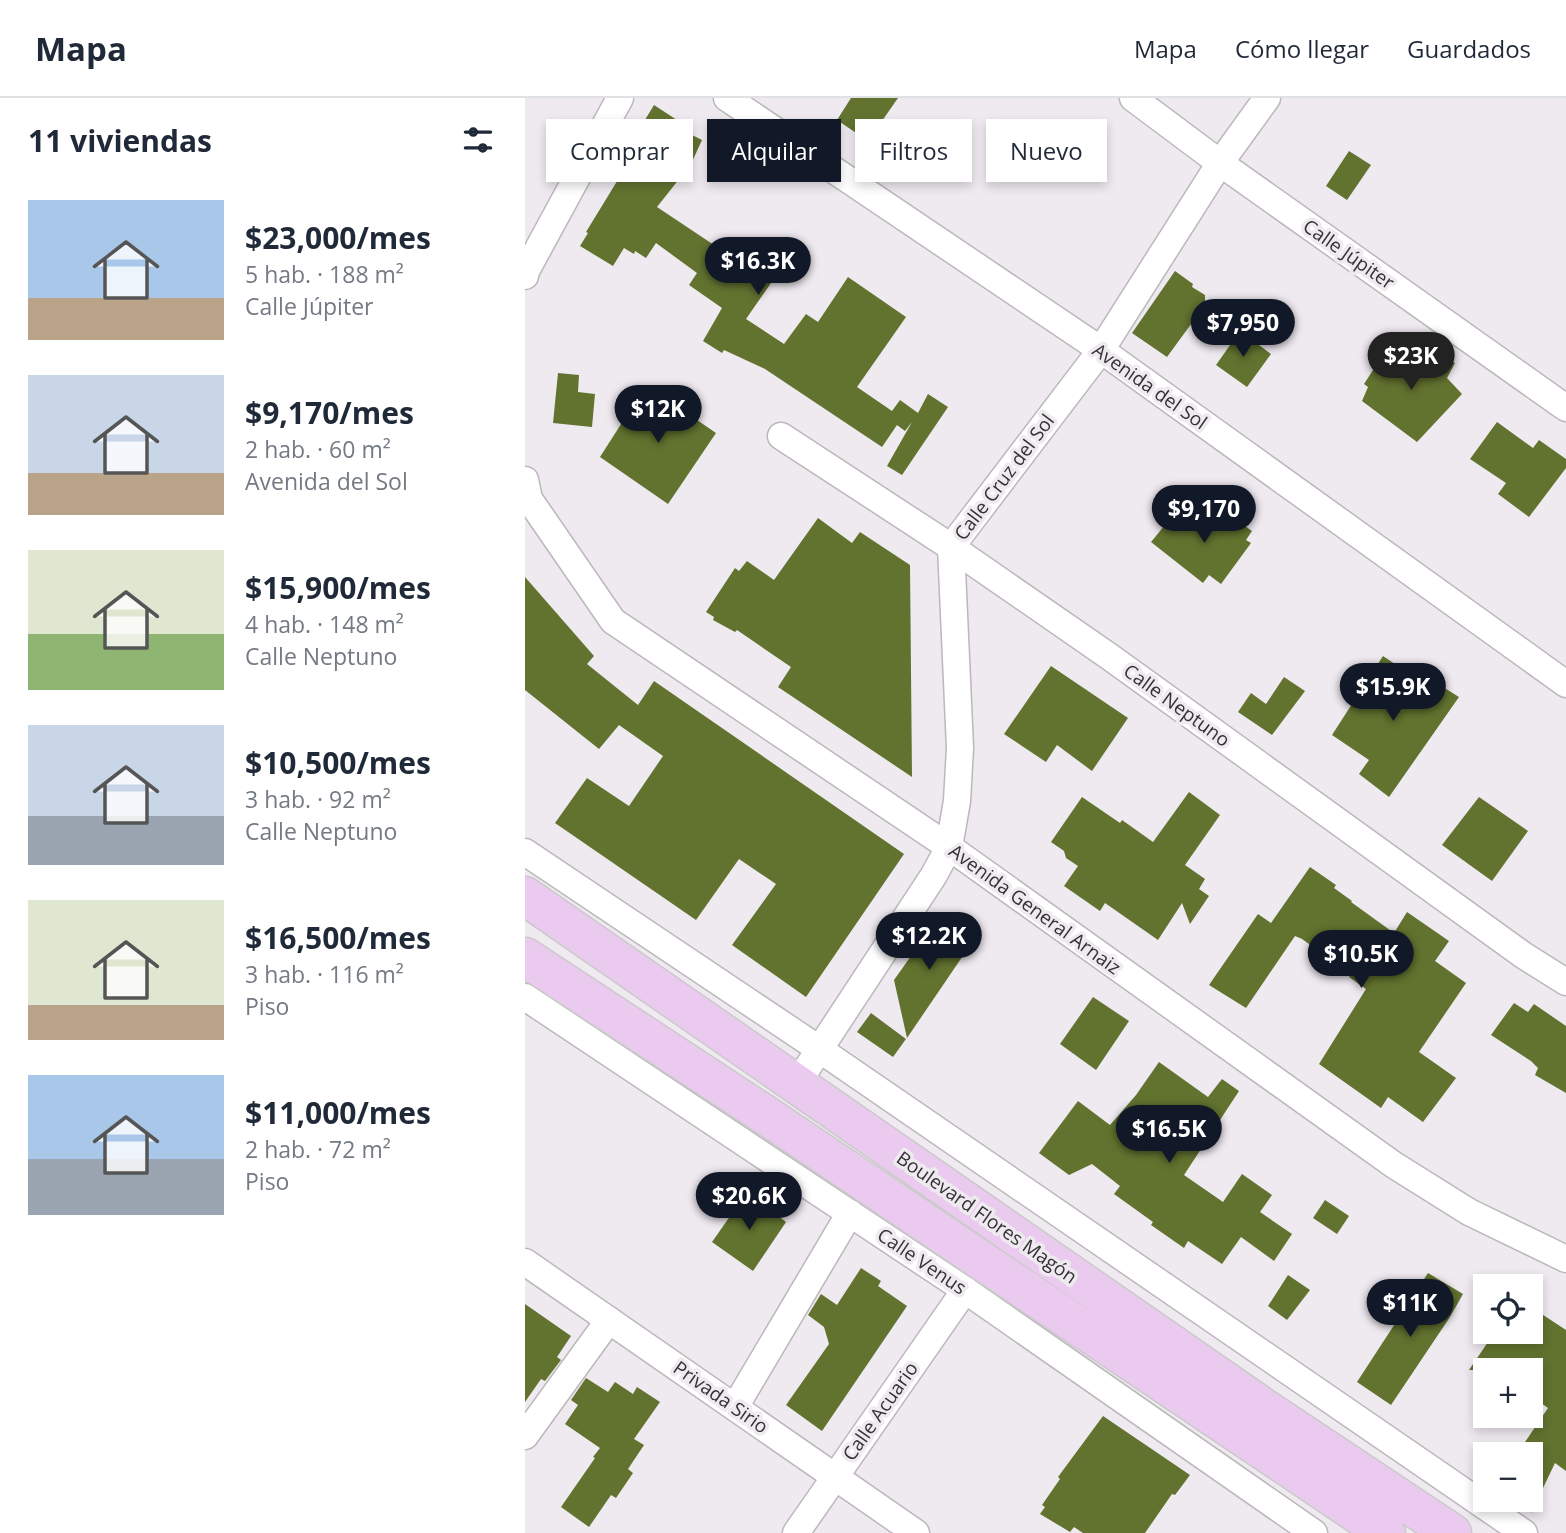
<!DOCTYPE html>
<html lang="es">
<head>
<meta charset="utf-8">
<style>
  :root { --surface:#fff; --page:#f6f6f7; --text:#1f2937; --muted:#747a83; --line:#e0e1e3; --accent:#111827 }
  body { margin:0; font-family:"Open Sans",sans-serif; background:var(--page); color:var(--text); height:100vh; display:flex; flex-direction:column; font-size:26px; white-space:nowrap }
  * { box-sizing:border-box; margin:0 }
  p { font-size:23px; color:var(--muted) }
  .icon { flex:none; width:38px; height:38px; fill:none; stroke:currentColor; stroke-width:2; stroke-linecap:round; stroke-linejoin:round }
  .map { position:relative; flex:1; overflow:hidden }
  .details { display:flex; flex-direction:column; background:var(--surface); width:525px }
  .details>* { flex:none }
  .top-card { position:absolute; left:21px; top:21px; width:665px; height:63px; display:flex; gap:14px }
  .tools { position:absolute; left:948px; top:1176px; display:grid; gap:14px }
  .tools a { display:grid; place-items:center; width:70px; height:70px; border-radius:0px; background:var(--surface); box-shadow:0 4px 10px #0003; font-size:35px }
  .price { position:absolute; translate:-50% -60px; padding:0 16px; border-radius:24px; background:var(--accent); color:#fff; font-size:23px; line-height:46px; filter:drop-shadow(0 2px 4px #0008) }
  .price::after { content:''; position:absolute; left:50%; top:42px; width:21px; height:16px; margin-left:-10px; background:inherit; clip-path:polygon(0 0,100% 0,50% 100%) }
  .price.active { background:#222; color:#fff }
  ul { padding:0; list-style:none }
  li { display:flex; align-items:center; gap:21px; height:175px; padding:0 28px }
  li span { display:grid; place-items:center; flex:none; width:196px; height:140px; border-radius:0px; color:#555 }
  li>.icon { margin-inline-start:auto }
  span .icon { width:84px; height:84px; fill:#fffc; stroke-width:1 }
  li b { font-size:30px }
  h2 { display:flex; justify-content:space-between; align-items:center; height:84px; padding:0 28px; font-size:30px }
  .pill { padding:0 24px; border-radius:0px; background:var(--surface); box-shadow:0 4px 10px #0003; font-size:24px; line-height:63px }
  .pill.active { background:var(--accent); color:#fff }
  header { display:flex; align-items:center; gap:42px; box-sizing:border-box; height:98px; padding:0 35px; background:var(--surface); border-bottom:2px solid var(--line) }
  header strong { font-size:33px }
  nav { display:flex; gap:38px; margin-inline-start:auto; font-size:24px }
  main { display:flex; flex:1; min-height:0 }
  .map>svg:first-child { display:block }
  .building { fill:#62732f }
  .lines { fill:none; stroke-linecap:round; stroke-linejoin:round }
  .minor-casing { stroke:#bbb7bb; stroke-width:29 }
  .primary-casing { stroke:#cacaca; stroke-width:41 }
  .minor { stroke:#fff; stroke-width:26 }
  .primary { stroke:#ebcaef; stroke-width:38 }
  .labels { text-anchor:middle; stroke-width:7; stroke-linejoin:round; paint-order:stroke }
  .street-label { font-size:19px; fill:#343234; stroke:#efeaf0 }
</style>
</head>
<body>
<header>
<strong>Mapa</strong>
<nav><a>Mapa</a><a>Cómo llegar</a><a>Guardados</a></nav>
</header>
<main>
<section class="details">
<h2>11 viviendas<svg class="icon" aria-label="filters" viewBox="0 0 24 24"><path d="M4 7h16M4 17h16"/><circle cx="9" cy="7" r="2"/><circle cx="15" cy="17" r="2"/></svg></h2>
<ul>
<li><span style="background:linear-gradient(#a9c7e8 70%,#b9a48a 0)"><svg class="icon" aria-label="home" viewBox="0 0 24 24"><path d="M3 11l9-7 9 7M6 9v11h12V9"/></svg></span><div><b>$23,000/mes</b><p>5 hab. · 188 m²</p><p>Calle Júpiter</p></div></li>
<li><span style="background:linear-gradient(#c9d6e8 70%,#b9a48a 0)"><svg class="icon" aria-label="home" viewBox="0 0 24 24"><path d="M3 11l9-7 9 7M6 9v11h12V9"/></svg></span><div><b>$9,170/mes</b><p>2 hab. · 60 m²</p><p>Avenida del Sol</p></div></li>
<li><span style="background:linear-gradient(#dfe7d0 60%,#8fb573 0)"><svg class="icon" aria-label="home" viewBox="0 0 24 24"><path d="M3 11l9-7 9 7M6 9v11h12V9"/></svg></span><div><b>$15,900/mes</b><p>4 hab. · 148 m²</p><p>Calle Neptuno</p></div></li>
<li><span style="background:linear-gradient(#c9d6e8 65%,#9aa5b1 0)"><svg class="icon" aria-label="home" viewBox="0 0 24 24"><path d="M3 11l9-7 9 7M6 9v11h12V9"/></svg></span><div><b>$10,500/mes</b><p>3 hab. · 92 m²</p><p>Calle Neptuno</p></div></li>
<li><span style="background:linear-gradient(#dfe7d0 75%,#b9a48a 0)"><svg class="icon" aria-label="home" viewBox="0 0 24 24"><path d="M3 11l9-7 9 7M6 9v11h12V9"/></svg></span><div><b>$16,500/mes</b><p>3 hab. · 116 m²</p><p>Piso</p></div></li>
<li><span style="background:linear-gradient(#a9c7e8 60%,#9aa5b1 0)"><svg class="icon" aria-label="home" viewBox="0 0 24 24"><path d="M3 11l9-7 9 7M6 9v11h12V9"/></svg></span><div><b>$11,000/mes</b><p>2 hab. · 72 m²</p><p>Piso</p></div></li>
</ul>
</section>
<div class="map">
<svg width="1041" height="1435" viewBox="0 0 1041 1435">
  <rect width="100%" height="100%" fill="#efeaf0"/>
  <g class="building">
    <path d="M326,0H373L343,43L312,22Z"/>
    <path d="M129,7L152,22L150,25L160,31L159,33L177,42L166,66L132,109L246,185L221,221L259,246L281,216L293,224L323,179L381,219L332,289L367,313L375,302L393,315L403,296L423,309L377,377L362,368L387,324L380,333L372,327L357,349L240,271L199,252L197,255L178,243L197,210L164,187L172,175L131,145L121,160L110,153L109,156L99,150L88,168L55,148L63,135L61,134L94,80L89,76L109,46L106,45Z"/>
    <path d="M824,53L846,67L822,102L801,88Z"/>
    <path d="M650,173L668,186L667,189L680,197V207L642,259L607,235Z"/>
    <path d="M715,233L746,256L722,289L691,267Z"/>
    <path d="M863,249L899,272L911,253L930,265L922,280L937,296L892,344L837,303L843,289L839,286Z"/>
    <path d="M33,275L54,277L53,294L70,296L67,329L28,325Z"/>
    <path d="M121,287L191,335L143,406L75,359Z"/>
    <path d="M972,324L1008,350L1014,342L1041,361V370L1004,419L973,396L981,385L945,361Z"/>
    <path d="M660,411L684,433L698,412L727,433L721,442L726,445L696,486L684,477L678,485L626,444L640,427L641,429Z"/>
    <path d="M293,420L327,445L335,434L385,467L387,679L253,589L266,569L212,532L210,534L188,522L189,519L181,514L210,470L214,473L222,463L249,482Z"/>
    <path d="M0,479L69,558L62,566L113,607L129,583L379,756L281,899L207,847L251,786L214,761L171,822L30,725L62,680L104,708L138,658L94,627L74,651L0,592Z"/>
    <path d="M858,558L901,587L905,581L934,599L864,699L834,676L844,662L807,637Z"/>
    <path d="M526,568L603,620L567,673L532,647L521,664L479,636Z"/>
    <path d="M759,579L780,593L747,637L713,614L726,595L741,606Z"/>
    <path d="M664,694L695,717L660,767L680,781L674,791L684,798L665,826L657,805L633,842L580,805L575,813L539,788L553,768L541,760L539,753L526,744L557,699L595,725L597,722L628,744Z"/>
    <path d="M954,699L1003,733L967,783L917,747Z"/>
    <path d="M785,769L811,787L809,790L827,803L826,804L869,835L882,814L924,843L910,863L941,885L894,954L931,980L898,1024L863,999L856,1010L794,966L841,891L824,879L826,876L777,841L770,838L721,910L684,887L733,816L746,825Z"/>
    <path d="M421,824L448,843L382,940L369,882L408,827L415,832Z"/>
    <path d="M568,899L604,923L571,972L535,946Z"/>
    <path d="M989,905L1003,914L1009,906L1041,928V995L1010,977L1013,970L1006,963L966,937Z"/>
    <path d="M346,915L381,941L368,959L332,934Z"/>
    <path d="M634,964L683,999L697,981L714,993L659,1077L698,1104L717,1076L747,1097L735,1114L767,1136L749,1163L716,1139L697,1166L663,1143L659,1150L626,1127L628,1124L589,1096L595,1088L567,1066L544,1077L514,1055L553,1003L585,1027L611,997Z"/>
    <path d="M222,1094L261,1124L228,1173L187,1144Z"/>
    <path d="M800,1102L824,1118L812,1136L788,1120Z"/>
    <path d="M336,1170L356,1183L353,1188L382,1208L297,1333L261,1307L304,1246L299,1229L283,1217L296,1196L312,1207Z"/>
    <path d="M903,1175L938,1196L925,1219L866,1307L832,1284Z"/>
    <path d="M763,1177L785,1192L762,1222L743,1208Z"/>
    <path d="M0,1206L46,1238L32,1259L36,1262L20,1283L16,1281L0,1304Z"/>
    <path d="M1006,1209L1041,1232V1373L1030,1365L1006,1415V1356H992L1023,1310L1006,1298V1272H944L963,1244L965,1245L973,1234H1006Z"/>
    <path d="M61,1280L83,1294L90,1284L108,1296L112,1289L135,1304L109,1341L119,1347L103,1371L108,1375L91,1400L86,1397L64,1429L36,1409L70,1360L68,1359L75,1350L40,1326L53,1307L46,1302Z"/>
    <path d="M578,1318L665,1377L650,1397L647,1396L620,1435H558L549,1429L545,1434L515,1416L520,1409L517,1407L535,1381L533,1379Z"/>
  </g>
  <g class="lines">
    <g class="minor-casing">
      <g id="minor">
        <path d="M202,0L576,252L1041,586"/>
        <path d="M608,0L695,65L1041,310"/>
        <path d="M0,178L1,173L95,0"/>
        <path d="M256,338L426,449L585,559L998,857L1041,884"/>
        <path d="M0,382L4,401L88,523L424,749L869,1067L944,1114L1041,1161"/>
        <path d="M0,754L294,951L999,1435"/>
        <path d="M0,899L440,1192L789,1435"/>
        <path d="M271,987L409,777L424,749L432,703L435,650L426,449L576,252L695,65L742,0"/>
        <path d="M0,1164L391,1435"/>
        <path d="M210,1309L325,1115"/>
        <path d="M0,1338L84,1222"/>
        <path d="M271,1435L440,1192"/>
      </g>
    </g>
    <g class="primary-casing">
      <g id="primary">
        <path d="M0,798L739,1310L927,1435"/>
        <path d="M0,859L236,1014L861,1435"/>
      </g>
    </g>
    <use href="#minor" class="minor"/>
    <use href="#primary" class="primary"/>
  </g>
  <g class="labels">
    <g class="street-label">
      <text transform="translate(824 156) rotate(35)" y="7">Calle Júpiter</text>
      <text transform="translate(625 288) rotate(35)" y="7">Avenida del Sol</text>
      <text transform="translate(479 379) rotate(-53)" y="7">Calle Cruz del Sol</text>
      <text transform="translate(652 607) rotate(36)" y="7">Calle Neptuno</text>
      <text transform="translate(510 811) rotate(36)" y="7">Avenida General Arnaiz</text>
      <text transform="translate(462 1119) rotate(35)" y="7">Boulevard Flores Magón</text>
      <text transform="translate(397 1163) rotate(34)" y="7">Calle Venus</text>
      <text transform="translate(196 1299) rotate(35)" y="7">Privada Sirio</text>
      <text transform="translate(355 1313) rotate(-55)" y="7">Calle Acuario</text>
    </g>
  </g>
</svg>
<div class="tools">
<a><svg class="icon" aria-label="locate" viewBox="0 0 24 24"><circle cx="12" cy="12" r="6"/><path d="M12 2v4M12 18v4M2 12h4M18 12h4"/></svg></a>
<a>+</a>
<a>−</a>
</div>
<b class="price" style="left:233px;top:199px">$16.3K</b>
<b class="price" style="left:718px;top:261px">$7,950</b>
<b class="price active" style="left:886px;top:294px">$23K</b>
<b class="price" style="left:133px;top:347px">$12K</b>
<b class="price" style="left:679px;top:447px">$9,170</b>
<b class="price" style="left:868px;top:625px">$15.9K</b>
<b class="price" style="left:404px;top:874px">$12.2K</b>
<b class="price" style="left:836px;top:892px">$10.5K</b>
<b class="price" style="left:644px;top:1067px">$16.5K</b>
<b class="price" style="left:224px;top:1134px">$20.6K</b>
<b class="price" style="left:885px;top:1241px">$11K</b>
<div class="top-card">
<a class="pill">Comprar</a>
<a class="pill active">Alquilar</a>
<a class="pill">Filtros</a>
<a class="pill">Nuevo</a>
</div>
</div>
</main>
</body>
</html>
